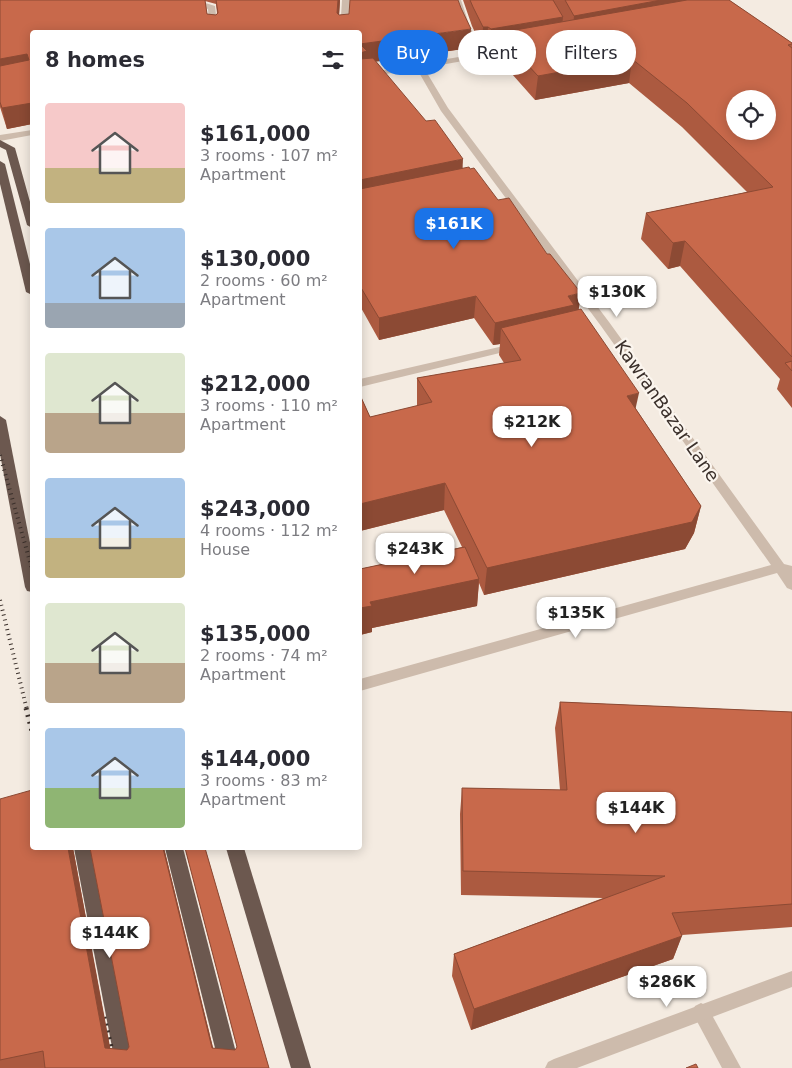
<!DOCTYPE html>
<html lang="en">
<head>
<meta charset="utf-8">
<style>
  :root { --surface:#fff; --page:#f2f2f3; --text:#2b2b33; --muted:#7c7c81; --accent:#1a73e8 }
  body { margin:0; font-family:"DejaVu Sans",sans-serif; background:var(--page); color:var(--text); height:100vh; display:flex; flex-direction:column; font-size:19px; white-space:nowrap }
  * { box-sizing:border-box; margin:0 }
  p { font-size:16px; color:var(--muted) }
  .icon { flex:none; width:28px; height:28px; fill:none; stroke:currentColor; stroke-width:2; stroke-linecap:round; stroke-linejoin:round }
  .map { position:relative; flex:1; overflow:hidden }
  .panel { position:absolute; left:30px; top:30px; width:332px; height:820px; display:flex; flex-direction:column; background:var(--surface); border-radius:5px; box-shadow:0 2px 12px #0003 }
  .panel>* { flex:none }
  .hud { position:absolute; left:378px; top:30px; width:339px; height:45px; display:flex; gap:10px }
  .controls { position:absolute; left:726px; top:90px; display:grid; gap:10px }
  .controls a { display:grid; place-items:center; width:50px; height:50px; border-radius:50%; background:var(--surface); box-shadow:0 2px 12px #0003; font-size:25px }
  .price { position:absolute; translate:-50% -42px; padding:0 11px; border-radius:10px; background:#fff; color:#222; font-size:16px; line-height:32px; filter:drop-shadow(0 1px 2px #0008) }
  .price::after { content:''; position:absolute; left:50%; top:30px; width:15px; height:11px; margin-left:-8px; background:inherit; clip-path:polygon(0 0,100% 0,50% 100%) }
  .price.selected { background:var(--accent); color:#fff }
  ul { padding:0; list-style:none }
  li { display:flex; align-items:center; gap:15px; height:125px; padding:0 15px }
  li span { display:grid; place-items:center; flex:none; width:140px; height:100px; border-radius:5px; color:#555 }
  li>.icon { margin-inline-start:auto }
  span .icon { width:60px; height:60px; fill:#fffc; stroke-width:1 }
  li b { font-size:21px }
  h2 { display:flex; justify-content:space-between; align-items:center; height:60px; padding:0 15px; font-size:21px }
  .chip { padding:0 18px; border-radius:22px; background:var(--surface); box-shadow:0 2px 12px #0003; font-size:18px; line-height:45px }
  .chip.selected { background:var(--accent); color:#fff }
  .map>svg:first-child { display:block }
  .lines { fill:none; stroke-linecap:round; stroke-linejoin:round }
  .service { fill:#cdbbac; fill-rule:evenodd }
  .minor { fill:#cdbbac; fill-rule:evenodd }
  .trunk { fill:#6c584f; fill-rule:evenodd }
  .rail-far1 { stroke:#3b302b; stroke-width:4; stroke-dasharray:1 4; stroke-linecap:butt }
  .rail { stroke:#3b302b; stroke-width:5; stroke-dasharray:2 5; stroke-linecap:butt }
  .wall { fill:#ac5a40; fill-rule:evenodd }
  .shaded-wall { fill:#8c4a34 }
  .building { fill:#c8694b; stroke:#8c4a34; fill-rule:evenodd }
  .labels { text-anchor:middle; stroke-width:4.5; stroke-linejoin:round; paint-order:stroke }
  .street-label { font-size:18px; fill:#3b302b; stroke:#fbf5ee }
</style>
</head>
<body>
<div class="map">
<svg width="792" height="1068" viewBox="0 0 792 1068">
  <rect width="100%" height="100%" fill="#f4ebe1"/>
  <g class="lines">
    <path class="service" d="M701,1003L707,1006L741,1068H722L692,1012L695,1006Z"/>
    <g class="minor">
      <path d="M181,0H196L215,6L218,32H210L208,9Z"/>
      <path d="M342,0H350L348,32H340Z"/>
      <path d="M453,0H461L470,27L483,53L513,48L517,50L513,52L424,68L448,108L609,322L784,564L792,566V590L787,588L777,573L360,691V679L771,565L601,326L441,111L417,69L360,78V74L476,54L462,27Z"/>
      <path d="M32,130V135L0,141V135Z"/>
      <path d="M516,343L521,346L520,348L360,387V379Z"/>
      <path d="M792,971V987L577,1068H545L548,1062L554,1059Z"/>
    </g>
    <g class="trunk">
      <path d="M0,140L15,148L32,209V228L27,225L6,150L0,147Z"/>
      <path d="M0,161L5,164L32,272V295L26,292L0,184Z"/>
      <path d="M0,416L6,420L32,553V592L27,591L25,587L0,454Z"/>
      <path d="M74,848H92L136,1068H116Z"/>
      <path d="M165,848H183L240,1068H220Z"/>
      <path d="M226,848H244L311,1068H291Z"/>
    </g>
    <g class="rail-far1">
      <path d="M0,455L32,569"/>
      <path d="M0,600L27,710"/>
    </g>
    <g class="rail">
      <path d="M26,708L32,731"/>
      <path d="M104,1017L116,1068"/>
    </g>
  </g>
  <g class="wall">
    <path d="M0,0H340L339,15L470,48L375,61L579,310L636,409L701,506L694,533L685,549L484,595L479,583L477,606L372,628V632L360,635V569L462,547L444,510L360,531V395L370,417L417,406V378L504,363L499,355L500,344L493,345L474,318L379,340L360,306V32L32,124L7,129L0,107ZM205,1L216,4L217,13L216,15L207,14Z"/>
    <path d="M463,0H729L792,43V408L777,389L780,379L680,266L668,269L641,239L646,213L747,192L682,127L629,83L535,100L496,56L497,48L490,49L487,46L482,47L472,26Z"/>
    <path d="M560,702L792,712V927L682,935L673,959L471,1030L452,976L454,954L603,898L461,895L460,814L462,788L560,790L555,728Z"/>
    <path d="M0,799L32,848H73L110,1049L127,1050L129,1047L90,848H164L213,1048L235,1050L237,1047L185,848H184H205L269,1068H0Z"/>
  </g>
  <g class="shaded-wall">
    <path d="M338,0H340L338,32L337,13Z"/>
    <path d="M661,0H711L572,35L574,16Z"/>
    <path d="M563,17L561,37L498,33L497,48L490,49L491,29Z"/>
    <path d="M483,27H488L487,46L482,47Z"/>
    <path d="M471,29L470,48L367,63L360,72V44Z"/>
    <path d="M27,54L32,74L0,72V59Z"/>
    <path d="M632,59L629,83L535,100L538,76Z"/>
    <path d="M32,103V124L7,129L2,108Z"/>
    <path d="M463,159L462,180L360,201V180Z"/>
    <path d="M685,241L680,266L668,269L673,243Z"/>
    <path d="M581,293L578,315L501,328L500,344L493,345L495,323L568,296Z"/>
    <path d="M476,296L474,318L379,340V318Z"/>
    <path d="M639,393L633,420L627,396Z"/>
    <path d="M445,483L444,510L360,531V504Z"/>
    <path d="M701,506L694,533L685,549L484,595L487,568Z"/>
    <path d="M479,579L477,606L372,628V632L360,635V608L370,602Z"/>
    <path d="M68,848H73L114,1068L105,1048Z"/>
    <path d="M163,848H164L218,1068L212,1048Z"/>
    <path d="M682,936L673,959L471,1030L474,1009Z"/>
  </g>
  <g class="building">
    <path d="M0,0H205L207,14L216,15L218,13L216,0H338L337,13L339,15L349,14L350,0H458L461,8L471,29L360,44L367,51L360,53V32H32V103L2,108L0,102V66L29,60L27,54L0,59Z"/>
    <path d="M470,0H553L563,17L491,29L488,27H483L473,7Z"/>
    <path d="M565,0H661L574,16Z"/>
    <path d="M687,0H729L792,43V44L788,45L792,48V357L685,241L673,243L646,213L773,187L687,103L632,59L538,76L498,33ZM735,99H768V131H735Z"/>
    <path d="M373,58L426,121L435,120L463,159L360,180V59Z"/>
    <path d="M469,167L470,169L474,168L498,200L509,198L547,254H550L581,293L568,296L574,305L495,323L476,296L379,318L360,286V189Z"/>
    <path d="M581,309L639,393L627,396L701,506L692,522L487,568L445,483L360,504V395L370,417L432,402L417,378L521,360L501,328Z"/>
    <path d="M792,361V371L785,363Z"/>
    <path d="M465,547L479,579L370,602L372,606L360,608V569Z"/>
    <path d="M560,702L792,712V904L672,913L682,936L474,1009L454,954L665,876L463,871L462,788L567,790Z"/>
    <path d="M32,790V848H68L105,1048L127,1050L129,1047L90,848H163L212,1048L235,1050L237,1047L185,848H205L269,1068H45L43,1051L0,1060V799Z"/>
    <path d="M696,1064L698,1068H686Z"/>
  </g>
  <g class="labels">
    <g class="street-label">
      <text transform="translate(667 411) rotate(55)" y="6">KawranBazar Lane</text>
    </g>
  </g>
</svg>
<div class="controls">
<a><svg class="icon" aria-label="locate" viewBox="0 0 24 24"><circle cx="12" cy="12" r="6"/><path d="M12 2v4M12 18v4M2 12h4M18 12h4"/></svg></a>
</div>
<b class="price selected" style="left:454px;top:250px">$161K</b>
<b class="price" style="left:617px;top:318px">$130K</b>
<b class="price" style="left:532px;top:448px">$212K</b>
<b class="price" style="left:415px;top:575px">$243K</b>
<b class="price" style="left:576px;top:639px">$135K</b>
<b class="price" style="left:636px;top:834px">$144K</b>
<b class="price" style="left:110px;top:959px">$144K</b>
<b class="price" style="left:667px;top:1008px">$286K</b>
<div class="hud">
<a class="chip selected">Buy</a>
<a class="chip">Rent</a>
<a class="chip">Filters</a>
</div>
<section class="panel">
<h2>8 homes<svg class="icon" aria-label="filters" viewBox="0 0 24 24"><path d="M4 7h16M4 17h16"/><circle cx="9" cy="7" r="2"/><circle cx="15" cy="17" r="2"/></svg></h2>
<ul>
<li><span style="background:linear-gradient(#f6c9c9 65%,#c2b280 0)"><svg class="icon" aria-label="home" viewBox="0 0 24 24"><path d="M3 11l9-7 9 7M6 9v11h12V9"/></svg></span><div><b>$161,000</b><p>3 rooms · 107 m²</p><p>Apartment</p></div></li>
<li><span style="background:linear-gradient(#a9c7e8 75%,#9aa5b1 0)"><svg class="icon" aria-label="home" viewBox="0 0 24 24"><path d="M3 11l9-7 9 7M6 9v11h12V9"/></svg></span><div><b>$130,000</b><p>2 rooms · 60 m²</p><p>Apartment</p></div></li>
<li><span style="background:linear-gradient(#dfe7d0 60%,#b9a48a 0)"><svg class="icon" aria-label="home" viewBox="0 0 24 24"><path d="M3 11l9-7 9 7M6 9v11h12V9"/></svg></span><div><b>$212,000</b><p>3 rooms · 110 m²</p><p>Apartment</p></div></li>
<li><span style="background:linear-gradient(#a9c7e8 60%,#c2b280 0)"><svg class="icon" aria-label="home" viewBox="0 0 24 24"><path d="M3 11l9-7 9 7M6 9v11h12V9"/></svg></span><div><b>$243,000</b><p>4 rooms · 112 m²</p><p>House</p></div></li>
<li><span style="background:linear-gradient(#dfe7d0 60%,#b9a48a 0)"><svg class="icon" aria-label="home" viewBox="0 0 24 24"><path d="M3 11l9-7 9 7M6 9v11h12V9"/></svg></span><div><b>$135,000</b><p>2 rooms · 74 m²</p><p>Apartment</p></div></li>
<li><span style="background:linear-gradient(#a9c7e8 60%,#8fb573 0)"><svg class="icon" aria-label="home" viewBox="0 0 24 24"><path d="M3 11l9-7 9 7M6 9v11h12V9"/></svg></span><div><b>$144,000</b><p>3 rooms · 83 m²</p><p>Apartment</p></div></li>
</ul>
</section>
</div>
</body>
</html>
